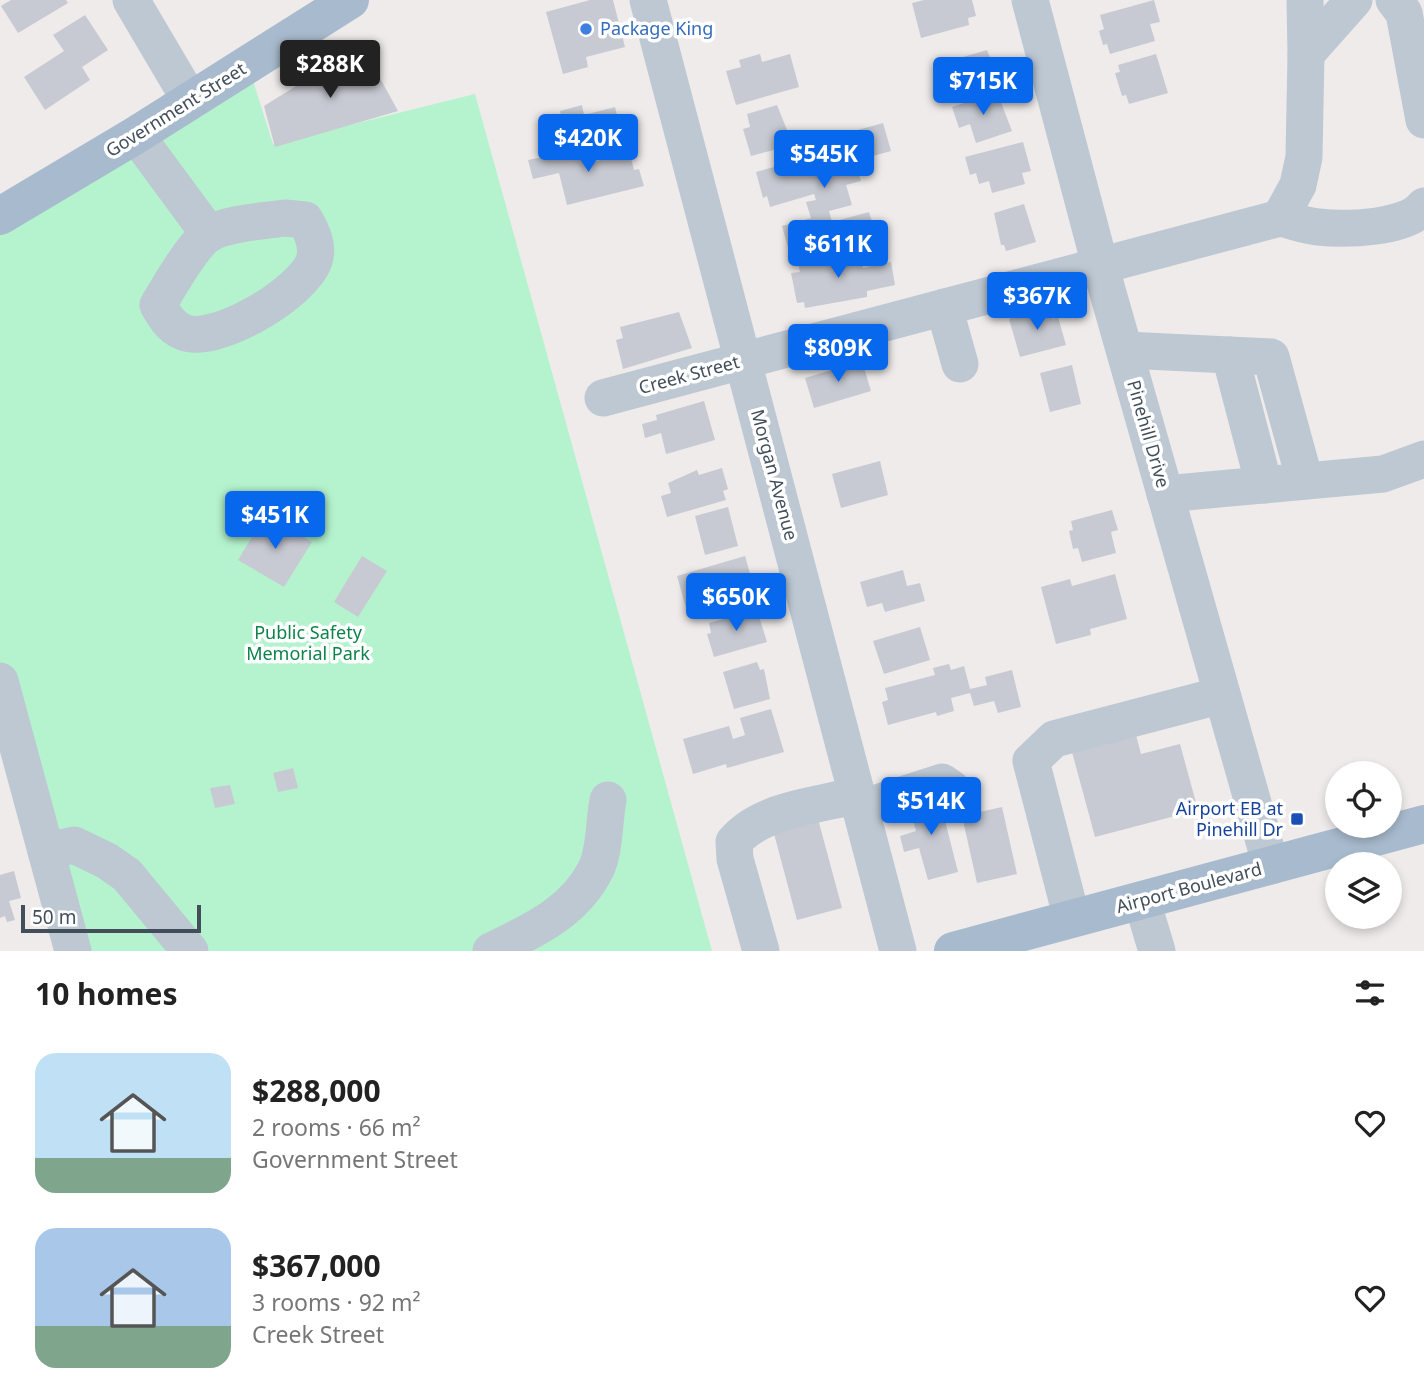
<!DOCTYPE html>
<html lang="en">
<head>
<meta charset="utf-8">
<style>
  :root { --surface:#fff; --page:#f2f2f2; --text:#222; --muted:#767676; --accent:#0768ed }
  body { margin:0; font-family:"Noto Sans",sans-serif; background:var(--page); color:var(--text); height:100vh; display:flex; flex-direction:column; font-size:26px; white-space:nowrap }
  * { box-sizing:border-box; margin:0 }
  p { font-size:23px; color:var(--muted) }
  .icon { flex:none; width:38px; height:38px; fill:none; stroke:currentColor; stroke-width:2; stroke-linecap:round; stroke-linejoin:round }
  .map { position:relative; height:951px; overflow:hidden }
  .panel { display:flex; flex-direction:column; background:var(--surface); flex:1 }
  .panel>* { flex:none }
  .controls { position:absolute; left:1325px; top:761px; display:grid; gap:14px }
  .controls a { display:grid; place-items:center; width:77px; height:77px; border-radius:50%; background:var(--surface); box-shadow:0 4px 10px #0003; font-size:35px }
  .scale { position:absolute; left:21px; bottom:18px; width:180px; box-sizing:border-box; padding-left:7px; border:4px solid #424f5b; border-top:0; font-size:19px; line-height:24px; white-space:nowrap; color:#424f5b; -webkit-text-stroke:5px #fff; paint-order:stroke }
  .price { position:absolute; translate:-50% -60px; padding:0 16px; border-radius:7px; background:var(--accent); color:#fff; font-size:23px; line-height:46px; filter:drop-shadow(0 2px 4px #0008) }
  .price::after { content:''; position:absolute; left:50%; top:42px; width:21px; height:16px; margin-left:-10px; background:inherit; clip-path:polygon(0 0,100% 0,50% 100%) }
  .price.active { background:#222; color:#fff }
  ul { padding:0; list-style:none }
  li { display:flex; align-items:center; gap:21px; height:175px; padding:0 35px }
  li span { display:grid; place-items:center; flex:none; width:196px; height:140px; border-radius:21px; color:#555 }
  li>.icon { margin-inline-start:auto }
  span .icon { width:84px; height:84px; fill:#fffc; stroke-width:1 }
  li b { font-size:30px }
  h2 { display:flex; justify-content:space-between; align-items:center; height:84px; padding:0 35px; font-size:30px }
  .map>svg:first-child { display:block }
  .green { fill:#b4f3cd }
  .building { fill:#c7cad2 }
  .lines { fill:none; stroke-linecap:round; stroke-linejoin:round }
  .minor { stroke:#bdc8d3; stroke-width:37 }
  .major { stroke:#a8bbce; stroke-width:38 }
  .shop-dot { fill:#3f7fe0; stroke:#fff; stroke-width:2.5 }
  .transit-dot { fill:#1a4fb4; stroke:#fff; stroke-width:2.5 }
  .labels { text-anchor:middle; stroke-width:7; stroke-linejoin:round; paint-order:stroke }
  .shop-label { font-size:18px; fill:#366cbe; stroke:#fff; text-anchor:start }
  .street-label { font-size:18px; fill:#424f5b; stroke:#fff }
  .park-label { font-size:18px; fill:#0d8249; stroke:#fff }
  .transit-label { font-size:18px; fill:#164399; stroke:#fff; text-anchor:end }
</style>
</head>
<body>
<div class="map">
<svg width="1424" height="951" viewBox="0 0 1424 951">
  <rect width="100%" height="100%" fill="#efebeb"/>
  <path class="green" d="M248,65L273,144L475,94L712,951H73L0,681V216Z"/>
  <g class="building">
    <path d="M11,0H66L68,3L18,33L1,6Z"/>
    <path d="M590,0H613L625,47L586,57L588,67L563,74L546,12Z"/>
    <path d="M924,0H972L976,16L968,18L969,25L921,38L912,3Z"/>
    <path d="M1154,0L1160,22L1150,24L1155,41L1110,54L1107,44L1103,45L1099,31L1104,29L1100,15Z"/>
    <path d="M85,15L108,50L82,67L90,80L45,110L24,77L64,51L53,35Z"/>
    <path d="M362,45L398,111L275,147L264,106Z"/>
    <path d="M987,50L991,60L996,59L1000,72L994,74L995,81L948,95L939,64Z"/>
    <path d="M760,54L762,62L790,54L799,87L736,105L726,71L741,67L739,60Z"/>
    <path d="M1156,54L1168,93L1129,104L1126,95L1122,96L1115,73L1120,72L1118,65Z"/>
    <path d="M997,92L1012,131L976,143L970,124L959,128L952,107Z"/>
    <path d="M582,105L584,115L615,107L618,119L625,117L629,134L576,147L572,130L580,128L577,118L562,121L560,111Z"/>
    <path d="M777,105L793,145L751,156L743,129L750,127L747,114Z"/>
    <path d="M883,123L891,151L855,161L861,181L846,185L852,205L829,211L832,222L869,212L875,231L790,255L782,226L811,218L806,202L816,200L814,194L770,207L767,196L763,198L756,172L811,157L812,162L829,157L828,153L846,148L843,134Z"/>
    <path d="M1023,142L1031,171L1022,173L1025,184L992,193L989,181L979,184L976,173L970,175L965,157Z"/>
    <path d="M592,147L595,162L617,154V157L630,154L634,170L639,169L644,186L567,205L559,173L533,179L528,160Z"/>
    <path d="M1024,204L1036,242L1006,251L1004,245H1001L994,213Z"/>
    <path d="M842,253L844,261L861,258L863,268L891,262L895,285L867,291V297L805,308L804,302L797,303L791,273L800,272L797,259L814,256L816,265L828,263L827,256Z"/>
    <path d="M1050,307L1053,319L1058,317L1066,345L1020,357L1009,319Z"/>
    <path d="M679,312L692,348L623,369L616,340L623,338L620,327Z"/>
    <path d="M862,361L871,391L814,408L805,378Z"/>
    <path d="M1072,365L1081,404L1050,412L1040,373Z"/>
    <path d="M704,401L715,440L666,454L661,433L645,438L642,424L657,420L656,415Z"/>
    <path d="M880,461L888,495L841,508L832,474Z"/>
    <path d="M722,468L728,489L723,491L726,500L667,517L661,496L671,493L668,483L697,470L699,475Z"/>
    <path d="M728,507L738,546L705,555L695,516Z"/>
    <path d="M1112,510L1118,530L1111,532L1116,553L1082,562L1078,548L1073,549L1069,531L1073,530L1071,521Z"/>
    <path d="M266,514L312,542L284,587L238,560Z"/>
    <path d="M362,556L387,571L358,617L334,602Z"/>
    <path d="M745,556L754,588L686,608L677,576Z"/>
    <path d="M903,570L907,586L920,583L925,601L885,612L882,603L867,607L860,582Z"/>
    <path d="M1115,574L1127,619L1090,629L1091,635L1056,644L1041,587L1070,579L1072,586Z"/>
    <path d="M757,610L767,642L714,657L707,634L711,633L709,623Z"/>
    <path d="M920,627L930,660L884,674L873,641Z"/>
    <path d="M757,662L760,670L764,669L770,699L734,709L723,672Z"/>
    <path d="M949,664L951,670L964,666L970,689L987,685L985,677L1012,670L1021,707L998,713L994,701L974,706L970,693L951,698L954,711L937,716L936,712L888,725L882,702L888,700L885,688L935,675L933,668Z"/>
    <path d="M771,709L784,752L727,768L726,764L693,774L683,739L729,726L733,739L745,735L740,718Z"/>
    <path d="M1136,735L1141,754L1180,744L1198,810L1095,837L1072,752Z"/>
    <path d="M293,768L298,788L278,792L273,773Z"/>
    <path d="M230,785L235,804L215,808L210,788Z"/>
    <path d="M938,793L958,872L928,880L919,848L904,852L900,836L916,831L908,800Z"/>
    <path d="M1002,807L1017,874L977,883L962,816Z"/>
    <path d="M818,819L842,908L797,920L773,830Z"/>
    <path d="M14,871L21,898L9,901L15,920L7,922L5,916L0,918V875Z"/>
  </g>
  <g class="lines">
    <g class="minor">
      <path d="M131,0L190,100"/>
      <path d="M648,0L898,951"/>
      <path d="M1030,0L1100,265L1271,866"/>
      <path d="M1305,0L1306,54"/>
      <path d="M1394,0L1404,13L1424,120"/>
      <path d="M136,135L209,234"/>
      <path d="M285,218L305,220C312,232 319,246 314,261C303,292 216,346 183,332C171,327 164,316 158,305C168,288 194,243 209,234C226,223 265,221 285,218Z"/>
      <path d="M1280,218L1298,185L1304,157L1306,54L1354,0"/>
      <path d="M944,307L960,364"/>
      <path d="M1125,350L1271,357L1305,481"/>
      <path d="M1230,355L1264,485"/>
      <path d="M603,398L1280,218C1293,221 1306,226 1318,227C1345,230 1407,229 1424,206"/>
      <path d="M1165,494L1383,474L1424,459"/>
      <path d="M0,681L73,951"/>
      <path d="M861,808L942,782L952,789L960,803"/>
      <path d="M46,851L74,845L107,861L127,875L190,951"/>
      <path d="M1142,901L1157,951"/>
      <path d="M1072,919L1031,761L1054,739L1222,695"/>
      <path d="M491,951C532,931 574,913 596,869C605,851 604,820 608,800"/>
      <path d="M761,951L735,859L734,842C761,809 819,805 858,795"/>
    </g>
    <g class="major">
      <path d="M0,216L136,135L350,0"/>
      <path d="M953,951L1424,824"/>
    </g>
  </g>
  <circle class="shop-dot" cx="586" cy="29" r="7"/>
  <rect class="transit-dot" x="1290" y="812" width="14" height="14" rx="3.5"/>
  <g class="labels">
    <g class="shop-label">
      <text x="600" y="35">Package King</text>
    </g>
    <g class="street-label">
      <text transform="translate(176 110) rotate(-32)" y="6">Government Street</text>
      <text transform="translate(689 375) rotate(-15)" y="6">Creek Street</text>
      <text transform="translate(1148 434) rotate(74)" y="6">Pinehill Drive</text>
      <text transform="translate(774 475) rotate(75)" y="6">Morgan Avenue</text>
      <text transform="translate(1189 888) rotate(-15)" y="6">Airport Boulevard</text>
    </g>
    <g class="park-label">
      <text x="308" y="639">Public Safety<tspan x="308" dy="21">Memorial Park</tspan></text>
    </g>
    <g class="transit-label">
      <text x="1283" y="815">Airport EB at<tspan x="1283" dy="21">Pinehill Dr</tspan></text>
    </g>
  </g>
</svg>
<div class="controls">
<a><svg class="icon" aria-label="locate" viewBox="0 0 24 24"><circle cx="12" cy="12" r="6"/><path d="M12 2v4M12 18v4M2 12h4M18 12h4"/></svg></a>
<a><svg class="icon" aria-label="layers" viewBox="0 0 24 24"><path d="M12 4l9 5-9 5-9-5zM3 14l9 5 9-5"/></svg></a>
</div>
<div class="scale">50 m</div>
<b class="price active" style="left:330px;top:100px">$288K</b>
<b class="price" style="left:983px;top:117px">$715K</b>
<b class="price" style="left:588px;top:174px">$420K</b>
<b class="price" style="left:824px;top:190px">$545K</b>
<b class="price" style="left:838px;top:280px">$611K</b>
<b class="price" style="left:1037px;top:332px">$367K</b>
<b class="price" style="left:838px;top:384px">$809K</b>
<b class="price" style="left:275px;top:551px">$451K</b>
<b class="price" style="left:736px;top:633px">$650K</b>
<b class="price" style="left:931px;top:837px">$514K</b>
</div>
<section class="panel">
<h2>10 homes<svg class="icon" aria-label="filters" viewBox="0 0 24 24"><path d="M4 7h16M4 17h16"/><circle cx="9" cy="7" r="2"/><circle cx="15" cy="17" r="2"/></svg></h2>
<ul>
<li><span style="background:linear-gradient(#bfe0f5 75%,#7fa58c 0)"><svg class="icon" aria-label="home" viewBox="0 0 24 24"><path d="M3 11l9-7 9 7M6 9v11h12V9"/></svg></span><div><b>$288,000</b><p>2 rooms · 66 m²</p><p>Government Street</p></div><svg class="icon" aria-label="heart" viewBox="0 0 24 24"><path d="M12 20l-8-8c-3-5 5-10 8-4 3-6 11-1 8 4z"/></svg></li>
<li><span style="background:linear-gradient(#a9c7e8 70%,#7fa58c 0)"><svg class="icon" aria-label="home" viewBox="0 0 24 24"><path d="M3 11l9-7 9 7M6 9v11h12V9"/></svg></span><div><b>$367,000</b><p>3 rooms · 92 m²</p><p>Creek Street</p></div><svg class="icon" aria-label="heart" viewBox="0 0 24 24"><path d="M12 20l-8-8c-3-5 5-10 8-4 3-6 11-1 8 4z"/></svg></li>
</ul>
</section>
</body>
</html>
